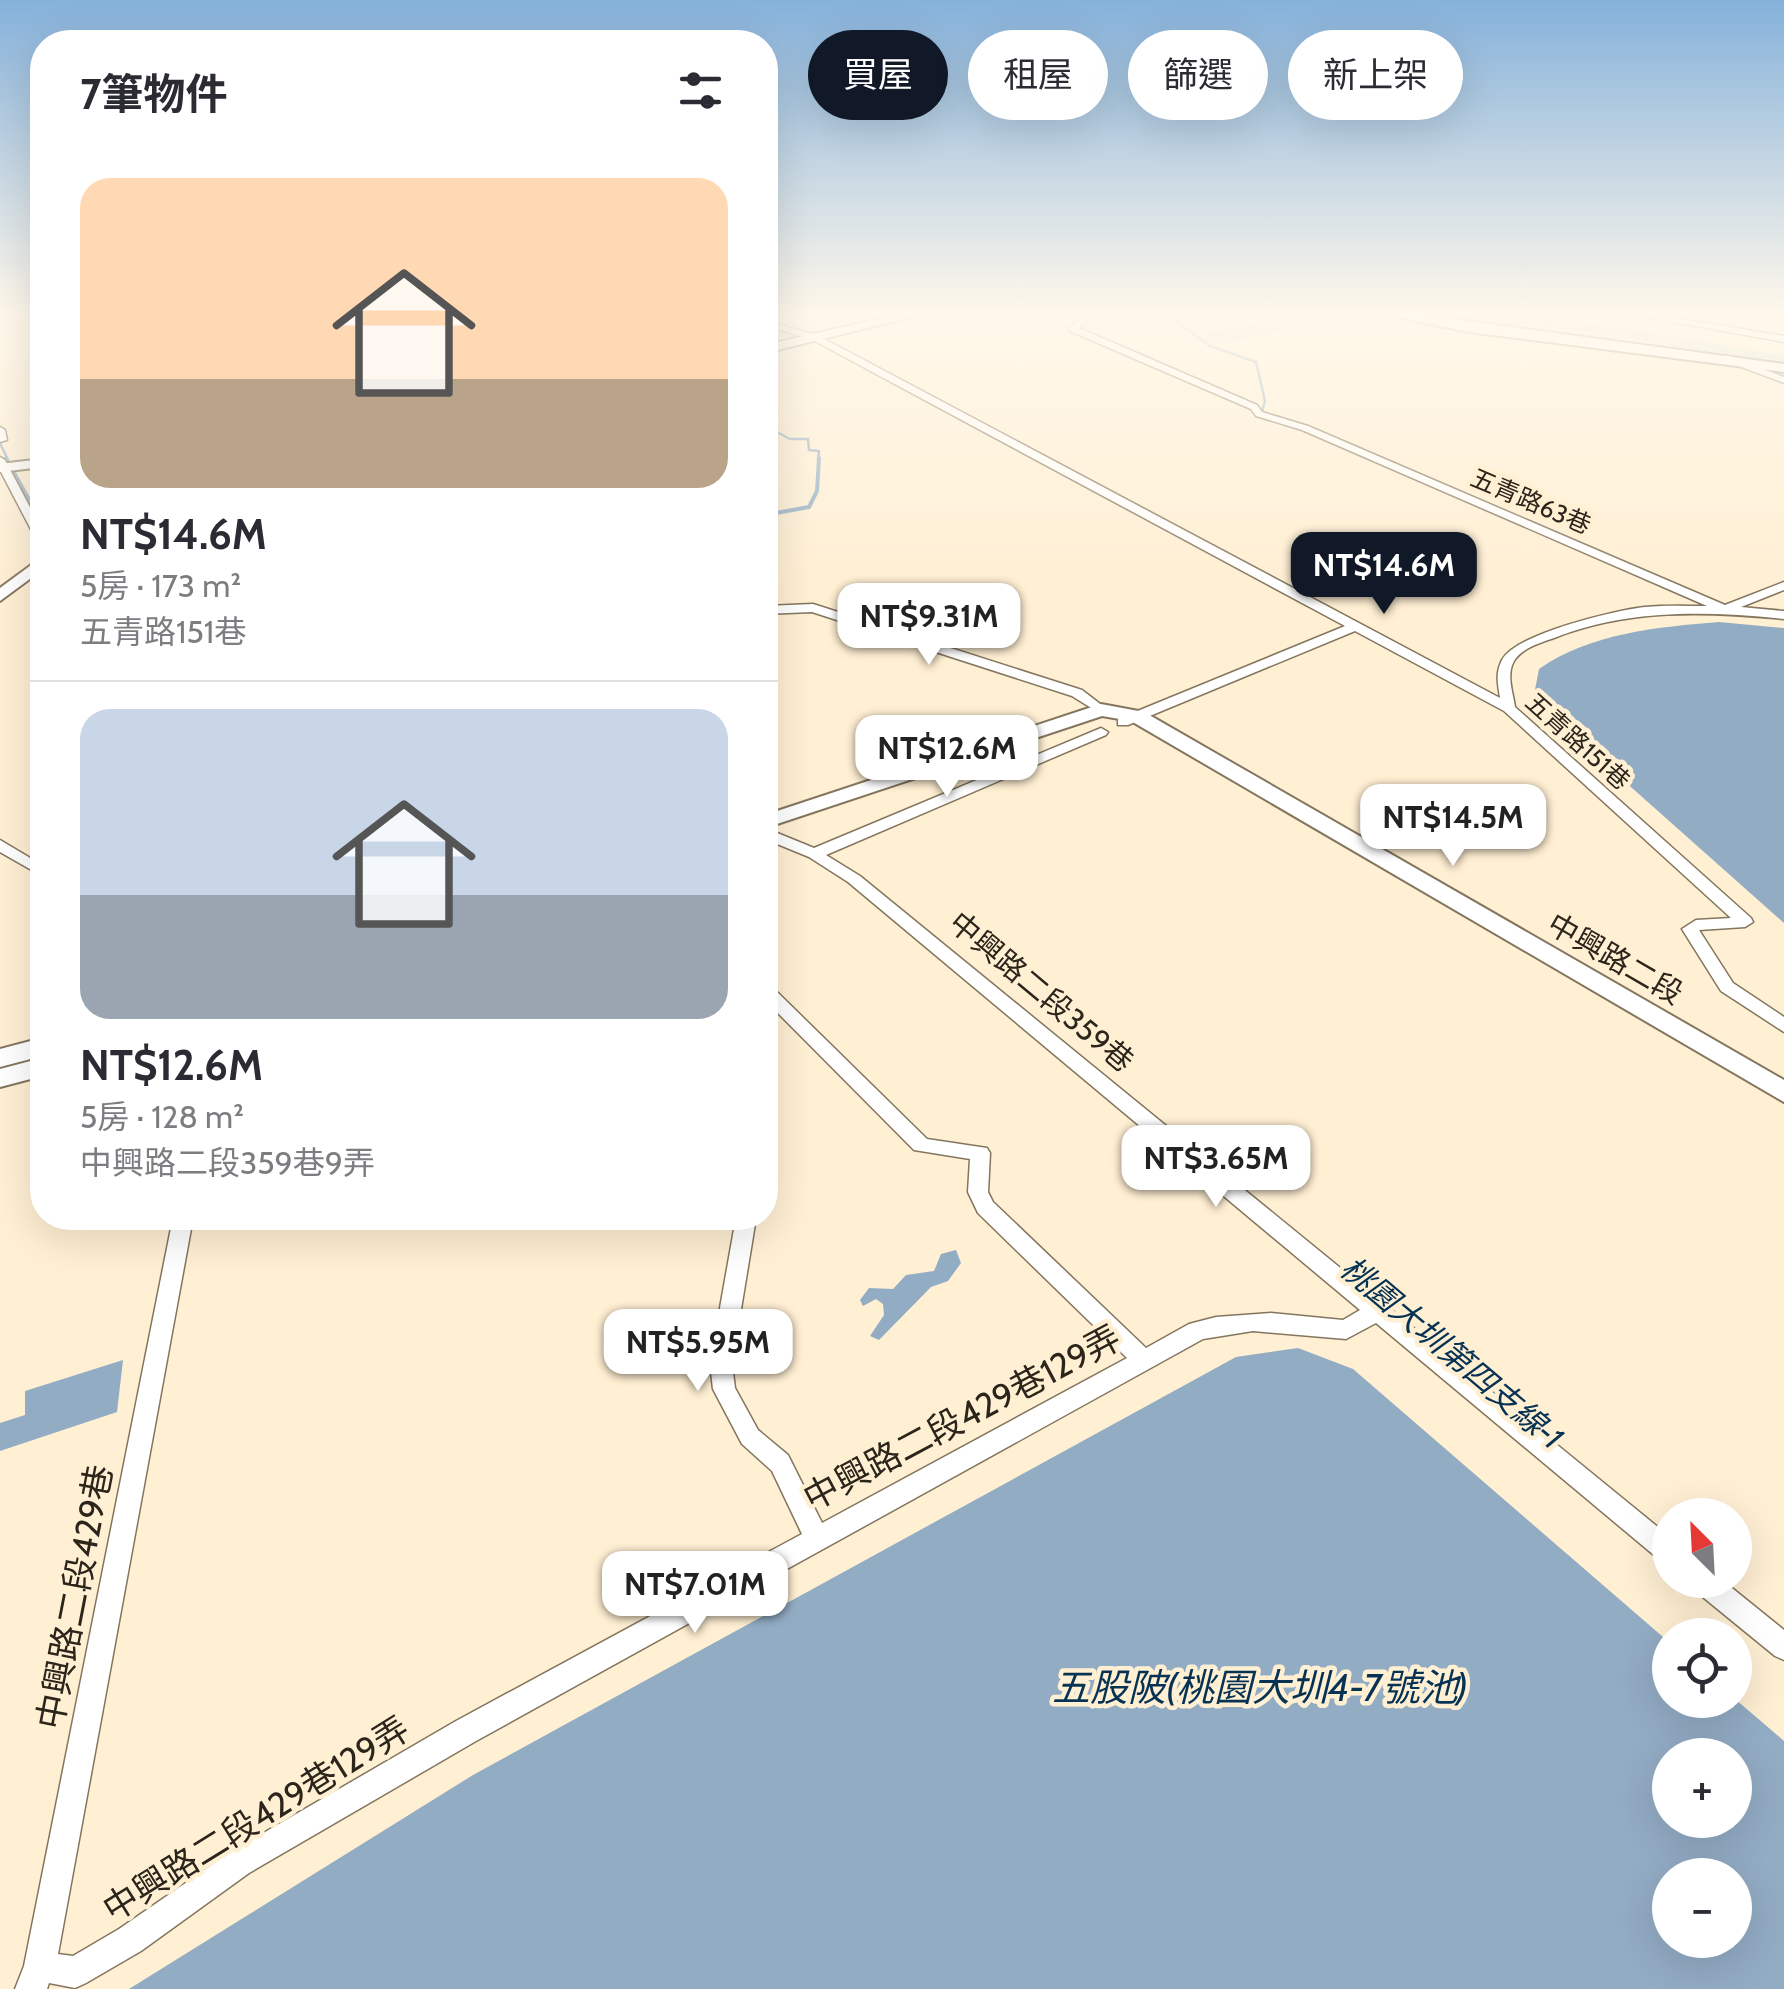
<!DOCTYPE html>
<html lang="zh-TW">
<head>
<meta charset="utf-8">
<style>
  :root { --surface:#fff; --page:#f2f2f3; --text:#2b2b33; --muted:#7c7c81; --line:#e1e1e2; --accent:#111827 }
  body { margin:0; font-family:Cabin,"Noto Sans TC",sans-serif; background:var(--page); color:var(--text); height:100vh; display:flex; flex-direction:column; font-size:38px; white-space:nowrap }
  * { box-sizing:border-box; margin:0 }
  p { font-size:32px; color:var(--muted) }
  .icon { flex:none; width:55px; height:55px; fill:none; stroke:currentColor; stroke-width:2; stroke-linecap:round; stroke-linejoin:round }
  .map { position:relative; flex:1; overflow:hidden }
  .side { position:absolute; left:30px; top:30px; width:748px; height:1200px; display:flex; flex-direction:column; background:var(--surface); border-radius:40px; box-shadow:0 10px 40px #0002 }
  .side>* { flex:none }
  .top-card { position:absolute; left:808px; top:30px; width:825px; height:90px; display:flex; gap:20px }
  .needle { width:65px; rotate:336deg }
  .controls { position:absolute; left:1652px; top:1498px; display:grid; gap:20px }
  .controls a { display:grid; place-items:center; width:100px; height:100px; border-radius:50%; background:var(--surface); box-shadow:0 10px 40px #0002; font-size:50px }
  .price { position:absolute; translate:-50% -85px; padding:0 22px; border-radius:20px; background:#fff; color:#222; font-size:32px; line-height:65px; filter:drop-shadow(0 2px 5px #0008) }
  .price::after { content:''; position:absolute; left:50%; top:60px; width:30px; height:22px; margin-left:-15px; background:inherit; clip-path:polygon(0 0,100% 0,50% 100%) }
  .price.current { background:var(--accent); color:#fff }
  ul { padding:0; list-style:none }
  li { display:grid; align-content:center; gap:20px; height:530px; padding:0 50px }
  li+li { border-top:2px solid var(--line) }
  li span { display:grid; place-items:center; height:310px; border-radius:30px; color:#555 }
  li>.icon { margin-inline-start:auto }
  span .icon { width:180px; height:180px; fill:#fffc; stroke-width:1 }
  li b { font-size:42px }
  h2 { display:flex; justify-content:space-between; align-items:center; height:120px; padding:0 50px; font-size:42px }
  .tag { padding:0 35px; border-radius:45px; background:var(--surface); box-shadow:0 10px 40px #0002; font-size:35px; line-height:90px }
  .tag.current { background:var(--accent); color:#fff }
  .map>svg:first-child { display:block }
  .green { fill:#d4e2cd }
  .water { fill:#92acc4; fill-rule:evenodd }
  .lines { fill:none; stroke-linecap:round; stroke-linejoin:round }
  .stream-far1 { stroke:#92acc4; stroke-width:2.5 }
  .stream { stroke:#92acc4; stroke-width:4 }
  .street-casing { stroke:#84765e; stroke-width:3 }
  .secondary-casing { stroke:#84765e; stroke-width:4 }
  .street { fill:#fff; fill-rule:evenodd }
  .secondary { fill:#fff; fill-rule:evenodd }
  .labels { text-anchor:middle; stroke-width:9; stroke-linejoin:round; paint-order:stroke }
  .far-street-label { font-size:25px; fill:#2b251b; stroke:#ffefd3 }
  .street-label { font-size:30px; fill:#2b251b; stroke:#ffefd3 }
  .water-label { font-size:32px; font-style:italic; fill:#063254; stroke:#ffefd3 }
  .near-street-label { font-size:35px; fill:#2b251b; stroke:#ffefd3 }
  .near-water-label { font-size:38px; font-style:italic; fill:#063254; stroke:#ffefd3 }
</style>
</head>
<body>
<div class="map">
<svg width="1784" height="1989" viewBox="0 0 1784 1989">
  <rect width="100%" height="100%" fill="#ffefd3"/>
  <g class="green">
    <path d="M1403,313L1495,315L1611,326L1784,356V366L1605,334Z"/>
    <path d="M1272,320L1292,328L1214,345L1196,336Z"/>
  </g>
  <g class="water">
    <path d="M1719,622L1784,628V923L1533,700L1539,669C1590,633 1658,627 1719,622Z"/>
    <path d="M956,1250L961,1263L948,1281L931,1287L879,1340L870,1336L884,1315L883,1304L876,1299L863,1306L860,1300L869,1288L893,1289L906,1275L934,1271L941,1254Z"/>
    <path d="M1298,1348L1353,1369L1670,1643V1700L1735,1699L1784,1741V1989H129L473,1775L1236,1357ZM1735,1755V1820H1670V1755ZM1735,1875V1940H1670V1875Z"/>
    <path d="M123,1360L117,1412L0,1451V1423L25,1415V1391Z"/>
  </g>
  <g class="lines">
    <g class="stream-far1">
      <path d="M1190,313L1170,317L1210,346L1256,362L1265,401L1262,411"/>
      <path d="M765,408L777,413L770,417L773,430L790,439H808L809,450L819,451L818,460"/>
      <path d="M0,443L8,460"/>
    </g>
    <g class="stream">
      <path d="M6,458L10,466"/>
      <path d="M12,469L42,523"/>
      <path d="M765,515L809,507L817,491L819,458"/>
    </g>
    <g class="street-casing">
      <g id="street">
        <path d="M1032,312H1042L1038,314Z"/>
        <path d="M1067,312H1076L1086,319L1079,328L1257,405L1262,412L1308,426L1725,605L1784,582V590L1741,607L1784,611V619C1706,611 1628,609 1554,638C1540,643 1522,648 1514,661C1506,675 1513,692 1515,707L1751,918L1753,922L1745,927L1699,930L1733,983L1784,1017V1032L1721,991L1682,929L1696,920L1731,918L1504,711L1355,631L1128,725H1118V719L1345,626L811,339L765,326V321L817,335L1500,698C1498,684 1495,674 1502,660C1515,634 1616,610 1645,607C1666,605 1687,606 1707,606L1302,430L1256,416L1251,409L1070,331V327L1078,321Z"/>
        <path d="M1617,312H1637L1784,336V342Z"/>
        <path d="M1726,355L1784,377V383L1723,360Z"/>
        <path d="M0,427L5,430L7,440L0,442Z"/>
        <path d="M0,457L5,460L42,530V542L36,539L0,470Z"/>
        <path d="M813,604L1082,690L1108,710L1101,714L1072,696L812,612L765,614V606Z"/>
        <path d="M1101,728L1108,732L1106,735L826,855L860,876L1670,1537V1565L1661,1561L1376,1323L1346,1339L1253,1331L1203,1339L476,1741L249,1873L141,1951L86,1983L75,1988L49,1983L47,1989H15L24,1966L173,1218H193L58,1954L73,1956L119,1929L229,1853L456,1721L802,1534L772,1471L742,1444L713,1389L710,1364L736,1218H756L732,1364L735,1388L758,1430L788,1455L822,1523L1127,1358L978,1213L968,1192L970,1159L914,1150L765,1000V984L771,986L927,1139L987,1148L990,1153L988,1192L993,1202L1146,1348L1189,1324L1216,1317L1271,1313L1343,1320L1360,1310L848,882L809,857L765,839V828L814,848Z"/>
        <path d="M0,840L42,865V876L0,852Z"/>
        <path d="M1689,1580H1722L1784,1630V1660L1775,1656L1693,1589Z"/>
      </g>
    </g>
    <g class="secondary-casing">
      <g id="secondary">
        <path d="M910,312H932L765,353V345Z"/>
        <path d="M1373,312H1400L1784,364V372L1469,332Z"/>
        <path d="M42,459V467L0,472V464Z"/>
        <path d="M42,557V570L0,601V588Z"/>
        <path d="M1101,704L1144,712L1784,1080V1102L1131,721L1102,716L765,828V815Z"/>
        <path d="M42,1038V1056L0,1067V1049Z"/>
        <path d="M42,1058V1076L0,1087V1069Z"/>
      </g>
    </g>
    <use href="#street" class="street"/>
    <use href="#secondary" class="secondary"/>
  </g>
  <linearGradient id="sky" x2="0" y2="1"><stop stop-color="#85b1da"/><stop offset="0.53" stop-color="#fff8eb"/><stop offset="1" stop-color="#fff8eb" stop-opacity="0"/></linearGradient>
  <rect width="1784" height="591" fill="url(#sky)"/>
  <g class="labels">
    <g class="far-street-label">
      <text transform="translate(1531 501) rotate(23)" y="9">五青路63巷</text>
      <text transform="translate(1578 741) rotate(42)" y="9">五青路151巷</text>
    </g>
    <g class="street-label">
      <text transform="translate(1615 959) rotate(30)" y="10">中興路二段</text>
      <text transform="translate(1041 992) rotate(40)" y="10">中興路二段359巷</text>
    </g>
    <g class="water-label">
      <text transform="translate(1452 1353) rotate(40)" y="11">桃園大圳第四支線-1</text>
    </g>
    <g class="near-street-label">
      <text transform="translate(962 1418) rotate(-28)" y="12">中興路二段429巷129弄</text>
      <text transform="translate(75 1597) rotate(-79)" y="12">中興路二段429巷</text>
      <text transform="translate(256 1819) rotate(-32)" y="12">中興路二段429巷129弄</text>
    </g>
    <g class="near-water-label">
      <text x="1260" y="1701">五股陂(桃園大圳4-7號池)</text>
    </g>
  </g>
</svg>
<div class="controls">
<a><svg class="needle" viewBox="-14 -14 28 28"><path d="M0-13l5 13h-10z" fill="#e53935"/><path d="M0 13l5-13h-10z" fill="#7c7c81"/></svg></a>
<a><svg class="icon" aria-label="locate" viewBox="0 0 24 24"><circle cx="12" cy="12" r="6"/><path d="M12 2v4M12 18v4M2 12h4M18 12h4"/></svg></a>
<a>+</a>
<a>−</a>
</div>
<b class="price current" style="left:1384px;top:617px">NT$14.6M</b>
<b class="price" style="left:929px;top:668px">NT$9.31M</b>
<b class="price" style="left:947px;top:800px">NT$12.6M</b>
<b class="price" style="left:1453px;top:869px">NT$14.5M</b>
<b class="price" style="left:1216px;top:1210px">NT$3.65M</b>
<b class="price" style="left:698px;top:1394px">NT$5.95M</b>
<b class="price" style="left:695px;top:1636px">NT$7.01M</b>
<div class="top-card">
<a class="tag current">買屋</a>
<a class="tag">租屋</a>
<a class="tag">篩選</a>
<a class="tag">新上架</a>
</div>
<section class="side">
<h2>7筆物件<svg class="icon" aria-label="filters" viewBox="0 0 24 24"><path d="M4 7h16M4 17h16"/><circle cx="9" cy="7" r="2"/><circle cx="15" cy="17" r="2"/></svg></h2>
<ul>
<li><span style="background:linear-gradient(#ffd9b3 65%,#b9a48a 0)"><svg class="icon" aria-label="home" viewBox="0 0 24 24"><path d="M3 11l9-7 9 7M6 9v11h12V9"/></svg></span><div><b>NT$14.6M</b><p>5房 · 173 m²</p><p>五青路151巷</p></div></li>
<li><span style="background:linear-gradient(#c9d6e8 60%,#9aa5b1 0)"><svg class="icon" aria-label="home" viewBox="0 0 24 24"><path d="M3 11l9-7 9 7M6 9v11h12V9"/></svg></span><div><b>NT$12.6M</b><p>5房 · 128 m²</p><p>中興路二段359巷9弄</p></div></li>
</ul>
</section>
</div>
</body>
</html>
